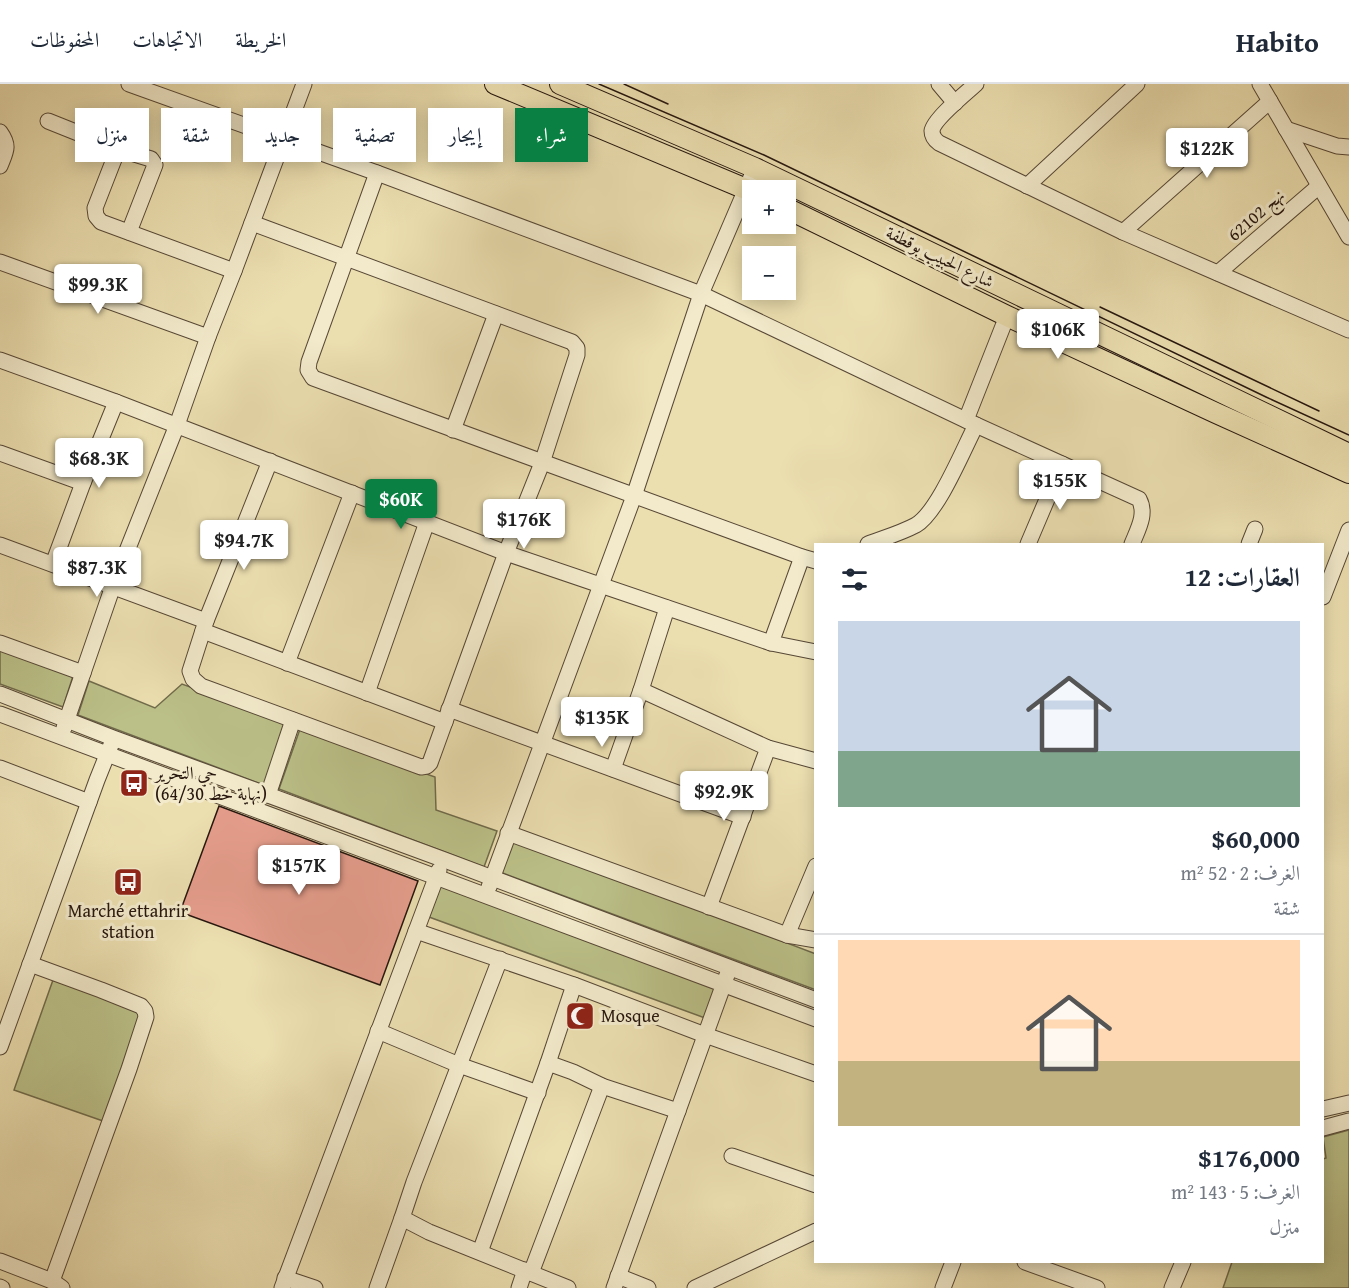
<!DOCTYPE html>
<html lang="ar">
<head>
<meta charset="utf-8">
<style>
  :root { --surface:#fff; --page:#f6f6f7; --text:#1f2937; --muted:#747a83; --line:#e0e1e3; --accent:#0b8043 }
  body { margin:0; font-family:"Gentium Book Plus",Amiri,serif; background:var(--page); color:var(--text); direction:rtl; height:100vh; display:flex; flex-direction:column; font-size:22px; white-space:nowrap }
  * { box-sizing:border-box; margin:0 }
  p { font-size:20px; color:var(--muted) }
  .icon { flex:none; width:33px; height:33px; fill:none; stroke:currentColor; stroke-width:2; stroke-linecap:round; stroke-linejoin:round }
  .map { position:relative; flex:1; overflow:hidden; direction:ltr }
  .drawer { position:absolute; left:814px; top:459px; width:510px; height:720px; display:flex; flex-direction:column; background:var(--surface); border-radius:0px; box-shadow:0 3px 15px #0003; direction:rtl }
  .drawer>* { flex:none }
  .hud { position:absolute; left:18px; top:24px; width:570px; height:54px; direction:rtl; display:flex; gap:12px }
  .fabs { position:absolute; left:742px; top:96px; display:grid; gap:12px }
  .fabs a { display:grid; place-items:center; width:54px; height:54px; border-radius:0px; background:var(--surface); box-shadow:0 3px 15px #0003; font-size:30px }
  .price { position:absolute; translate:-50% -51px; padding:0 14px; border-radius:6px; background:#fff; color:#222; font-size:20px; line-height:39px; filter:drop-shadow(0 2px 3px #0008) }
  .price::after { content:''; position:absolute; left:50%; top:36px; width:18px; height:14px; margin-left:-9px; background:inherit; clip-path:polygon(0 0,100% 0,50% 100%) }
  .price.on { background:var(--accent); color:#fff }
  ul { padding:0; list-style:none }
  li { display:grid; align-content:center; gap:12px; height:318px; padding:0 24px }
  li+li { border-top:2px solid var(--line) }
  li span { display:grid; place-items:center; height:186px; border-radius:0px; color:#555 }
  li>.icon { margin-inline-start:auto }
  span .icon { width:108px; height:108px; fill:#fffc; stroke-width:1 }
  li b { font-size:26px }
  h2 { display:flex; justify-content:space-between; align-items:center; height:72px; padding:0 24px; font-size:26px }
  .pill { padding:0 21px; border-radius:0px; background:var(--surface); box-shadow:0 3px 15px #0003; font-size:21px; line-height:54px }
  .pill.on { background:var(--accent); color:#fff }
  header { display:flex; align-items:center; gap:36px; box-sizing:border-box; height:84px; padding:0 30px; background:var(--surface); border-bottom:2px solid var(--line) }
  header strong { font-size:28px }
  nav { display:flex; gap:33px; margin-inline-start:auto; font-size:21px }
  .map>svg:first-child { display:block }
  .green { fill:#bbc088; stroke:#706b4b; stroke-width:1.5 }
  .building { fill:#e59d8c; stroke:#26160e; stroke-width:1.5 }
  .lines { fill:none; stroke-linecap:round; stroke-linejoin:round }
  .minor-casing { stroke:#574836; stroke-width:17 }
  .major-casing { stroke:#26160e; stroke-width:22 }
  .minor { stroke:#f2eacb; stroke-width:15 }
  .major { stroke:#ebdeaf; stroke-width:20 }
  .tram { stroke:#26160e; stroke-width:1.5 }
  .labels { text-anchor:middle; stroke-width:6; stroke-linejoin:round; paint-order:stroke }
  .street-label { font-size:18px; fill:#26160e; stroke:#f2eacb }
  .poi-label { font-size:18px; fill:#26160e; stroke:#f2eacb; text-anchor:start }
</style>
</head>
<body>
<header>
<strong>Habito</strong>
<nav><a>الخريطة</a><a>الاتجاهات</a><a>المحفوظات</a></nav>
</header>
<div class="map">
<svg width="1349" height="1204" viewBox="0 0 1349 1204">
  <rect width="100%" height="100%" fill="#ebdeaf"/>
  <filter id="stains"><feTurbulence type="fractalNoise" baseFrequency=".00333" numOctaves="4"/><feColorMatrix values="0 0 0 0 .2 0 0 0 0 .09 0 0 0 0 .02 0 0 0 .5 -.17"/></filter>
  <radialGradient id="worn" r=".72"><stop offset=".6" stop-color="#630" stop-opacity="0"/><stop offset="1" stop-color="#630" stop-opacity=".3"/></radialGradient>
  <g class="green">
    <path d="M0,564L73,592L63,623L0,600Z"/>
    <path d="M89,597L155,624L182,600L287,638L264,701L78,631Z"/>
    <path d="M300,645L435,693L436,726L497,747L484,783L279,705Z"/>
    <path d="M510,754L816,870V906L500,788Z"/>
    <path d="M440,802L717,903L705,934L429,833Z"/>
    <path d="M53,896L142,927L103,1037L14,1006Z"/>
    <path d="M1349,1046V1204H1223L1232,1178H1323V1075L1326,1074L1323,1053Z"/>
  </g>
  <path class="building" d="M219,722L418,797L380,901L180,828Z"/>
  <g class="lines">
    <g class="minor-casing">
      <g id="minor">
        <path d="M129,0L377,89L701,210L976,341L1139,415C1147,430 1138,445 1132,460"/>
        <path d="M939,0L955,19"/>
        <path d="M976,0C967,8 933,36 932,47C932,53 935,56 939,59L1123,148L1349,246"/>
        <path d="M1260,0L1349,153"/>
        <path d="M48,37L118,65L151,75L155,81L129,148"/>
        <path d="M1286,45L1337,62L1349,63"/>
        <path d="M0,48C10,62 6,67 0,82"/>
        <path d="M118,65L95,124L96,132L101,138L234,187"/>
        <path d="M377,89L309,278L308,286L313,294L802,473L816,477"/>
        <path d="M1027,102L1137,0"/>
        <path d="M252,139L572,258L577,264V271L542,379L506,469L430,679L427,682L421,683L201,602L193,595L190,587L206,537L270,377"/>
        <path d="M1123,148L1270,17"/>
        <path d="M0,178L208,253"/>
        <path d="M1218,189L1319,102"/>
        <path d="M0,276L116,318L506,469L771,559L816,568"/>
        <path d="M966,336L1007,232"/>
        <path d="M453,346L496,230"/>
        <path d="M0,369L83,399"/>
        <path d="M868,460C884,454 901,449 916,441C938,428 963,366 976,341"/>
        <path d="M1028,460L1062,380"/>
        <path d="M1249,460L1255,445"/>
        <path d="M0,461L206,537"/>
        <path d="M53,480L83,399L116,318"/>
        <path d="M1323,513L1349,446"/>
        <path d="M203,547L445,638"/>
        <path d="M0,559L83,589"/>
        <path d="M771,559L802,473"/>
        <path d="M287,579L352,409"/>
        <path d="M641,606L768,664L816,677"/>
        <path d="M367,609L427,438"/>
        <path d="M0,610L113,654L442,775L816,916"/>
        <path d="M449,625L743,733"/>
        <path d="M0,630L816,935"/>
        <path d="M64,644L113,502L177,341L208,253L234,187L304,0"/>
        <path d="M0,684L89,718"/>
        <path d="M613,685L641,606L667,524"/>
        <path d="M268,711L293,636"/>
        <path d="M508,749L787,851L816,856"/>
        <path d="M489,803L634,412L701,210L755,84"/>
        <path d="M709,823L768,664"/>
        <path d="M416,847L574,901L705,951L816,990"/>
        <path d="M787,851L816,782"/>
        <path d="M500,875L414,1098L402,1134L429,1148L568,1204"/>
        <path d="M30,880L101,906L141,922L145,927L146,933L129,985L52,1197"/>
        <path d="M378,947L459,981L538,1009"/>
        <path d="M0,963L97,696L111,661"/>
        <path d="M548,979L574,901"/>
        <path d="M1323,1025L1349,1019"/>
        <path d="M1323,1044L1349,1037"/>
        <path d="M732,1072L816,1101"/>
        <path d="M480,1168L548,979L573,988L602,1002L678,1027"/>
        <path d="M0,1177L52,1197L62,1204"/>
        <path d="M1025,1178L1097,1204"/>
        <path d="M531,1189L602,1002"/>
        <path d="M618,1192L648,1204"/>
        <path d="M285,1194L315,1204"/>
        <path d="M0,1203L2,1204"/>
        <path d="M282,1204L439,786"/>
        <path d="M377,1204L402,1134"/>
        <path d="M519,1204L525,1186"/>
        <path d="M614,1204L727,891"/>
        <path d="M695,1204L816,1147"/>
        <path d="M943,1204L953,1178"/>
        <path d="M1172,1204L1183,1178"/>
      </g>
    </g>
    <g class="major-casing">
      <g id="major">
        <path d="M495,0L753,108"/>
        <path d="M560,0L755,84L1349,370"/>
        <path d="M786,124L1007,232L1216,329L1349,389"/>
      </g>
    </g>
    <use href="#minor" class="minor"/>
    <use href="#major" class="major"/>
    <g class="tram">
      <path d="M599,0L764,71L1266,313L1349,351"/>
      <path d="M624,0L668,20"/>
      <path d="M1100,223L1319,327"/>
    </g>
  </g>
  <defs>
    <g id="bus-square" transform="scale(1.5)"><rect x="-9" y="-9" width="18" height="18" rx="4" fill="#8f2418" stroke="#f2eacb"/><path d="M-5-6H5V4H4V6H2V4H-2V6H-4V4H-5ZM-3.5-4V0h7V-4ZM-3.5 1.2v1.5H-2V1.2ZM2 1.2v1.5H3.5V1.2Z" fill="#fff"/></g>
    <g id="mosque-square" transform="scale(1.5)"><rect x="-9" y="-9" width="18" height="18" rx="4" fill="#8f2418" stroke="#f2eacb"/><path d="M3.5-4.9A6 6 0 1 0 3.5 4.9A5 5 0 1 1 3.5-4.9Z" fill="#fff"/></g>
  </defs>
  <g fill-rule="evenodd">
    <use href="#bus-square" x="134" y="699"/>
    <use href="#bus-square" x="128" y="798"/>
    <use href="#mosque-square" x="580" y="932"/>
  </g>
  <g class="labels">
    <g class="street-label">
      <text transform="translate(1256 131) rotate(-41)" y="6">نهج 62102</text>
      <text transform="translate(940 173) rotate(26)" y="6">شارع الحبيب بوقطفة</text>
    </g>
    <g class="poi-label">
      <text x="155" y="695">حي التحرير<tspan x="155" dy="21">(نهاية خط 64/30)</tspan></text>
      <text x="128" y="833" text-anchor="middle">Marché ettahrir<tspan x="128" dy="21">station</tspan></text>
      <text x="601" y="938">Mosque</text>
    </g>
  </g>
  <rect width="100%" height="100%" filter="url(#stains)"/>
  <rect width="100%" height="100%" fill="url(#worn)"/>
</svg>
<div class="fabs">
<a>+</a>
<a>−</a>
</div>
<b class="price" style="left:1207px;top:95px">$122K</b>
<b class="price" style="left:98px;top:231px">$99.3K</b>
<b class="price" style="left:1058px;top:276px">$106K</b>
<b class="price" style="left:99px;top:405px">$68.3K</b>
<b class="price" style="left:1060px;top:427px">$155K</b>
<b class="price on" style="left:401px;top:446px">$60K</b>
<b class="price" style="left:524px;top:466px">$176K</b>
<b class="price" style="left:244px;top:487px">$94.7K</b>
<b class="price" style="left:97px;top:514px">$87.3K</b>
<b class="price" style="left:602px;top:664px">$135K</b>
<b class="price" style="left:724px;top:738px">$92.9K</b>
<b class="price" style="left:299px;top:812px">$157K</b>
<div class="hud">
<a class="pill on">شراء</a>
<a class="pill">إيجار</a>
<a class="pill">تصفية</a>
<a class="pill">جديد</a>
<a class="pill">شقة</a>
<a class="pill">منزل</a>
</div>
<section class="drawer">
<h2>العقارات: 12<svg class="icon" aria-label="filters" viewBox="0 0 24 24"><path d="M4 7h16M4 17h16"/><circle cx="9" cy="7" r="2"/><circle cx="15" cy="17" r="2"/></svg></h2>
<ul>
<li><span style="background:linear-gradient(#c9d6e8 70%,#7fa58c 0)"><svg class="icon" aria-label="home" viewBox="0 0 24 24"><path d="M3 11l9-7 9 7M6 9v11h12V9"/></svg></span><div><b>$60,000</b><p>الغرف: 2 · 52 m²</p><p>شقة</p></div></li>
<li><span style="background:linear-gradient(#ffd9b3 65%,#c2b280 0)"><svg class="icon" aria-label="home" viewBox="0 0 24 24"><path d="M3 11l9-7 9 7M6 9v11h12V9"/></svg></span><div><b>$176,000</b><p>الغرف: 5 · 143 m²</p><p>منزل</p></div></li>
</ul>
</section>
</div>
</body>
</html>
